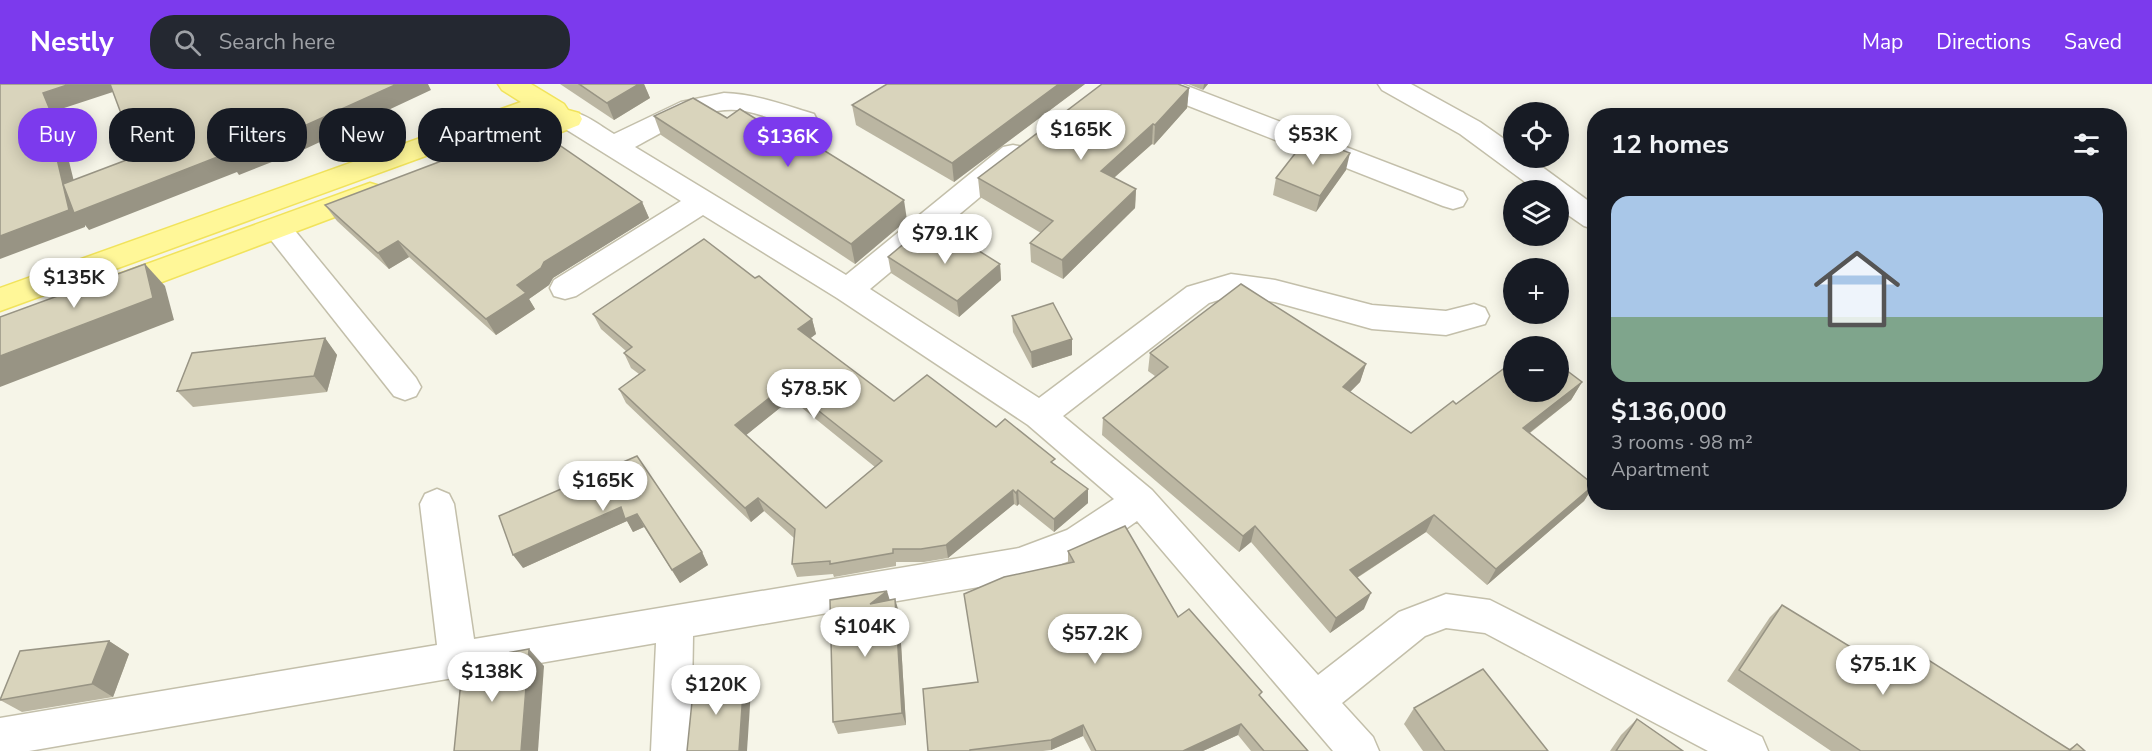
<!DOCTYPE html>
<html lang="en">
<head>
<meta charset="utf-8">
<style>
  :root { --surface:#171b24; --page:#242831; --text:#f1f3f6; --muted:#9ea1a6; --accent:#7c3aed }
  body { margin:0; font-family:"Nunito Sans",sans-serif; background:var(--page); color:var(--text); height:100vh; display:flex; flex-direction:column; font-size:22px; white-space:nowrap }
  * { box-sizing:border-box; margin:0 }
  p { font-size:20px; color:var(--muted) }
  .icon { flex:none; width:33px; height:33px; fill:none; stroke:currentColor; stroke-width:2; stroke-linecap:round; stroke-linejoin:round }
  .map { position:relative; flex:1; overflow:hidden }
  .panel { position:absolute; left:1587px; top:24px; width:540px; height:402px; display:flex; flex-direction:column; background:var(--surface); border-radius:24px; box-shadow:0 3px 15px #0003 }
  .panel>* { flex:none }
  .top-card { position:absolute; left:18px; top:24px; width:570px; height:54px; display:flex; gap:12px }
  .buttons { position:absolute; left:1503px; top:18px; display:grid; gap:12px }
  .buttons a { display:grid; place-items:center; width:66px; height:66px; border-radius:50%; background:var(--surface); box-shadow:0 3px 15px #0003; font-size:30px }
  .price { position:absolute; translate:-50% -51px; padding:0 14px; border-radius:21px; background:#fff; color:#222; font-size:20px; line-height:39px; filter:drop-shadow(0 2px 3px #0008) }
  .price::after { content:''; position:absolute; left:50%; top:36px; width:18px; height:14px; margin-left:-9px; background:inherit; clip-path:polygon(0 0,100% 0,50% 100%) }
  .price.on { background:var(--accent); color:#fff }
  ul { padding:0; list-style:none }
  li { display:grid; align-content:center; gap:12px; height:318px; padding:0 24px }
  li span { display:grid; place-items:center; height:186px; border-radius:18px; color:#555 }
  li>.icon { margin-inline-start:auto }
  span .icon { width:108px; height:108px; fill:#fffc; stroke-width:1 }
  li b { font-size:26px }
  h2 { display:flex; justify-content:space-between; align-items:center; height:72px; padding:0 24px; font-size:26px }
  .tag { padding:0 21px; border-radius:24px; background:var(--surface); box-shadow:0 3px 15px #0003; font-size:21px; line-height:54px }
  .tag.on { background:var(--accent); color:#fff }
  header { display:flex; align-items:center; gap:36px; box-sizing:border-box; height:84px; padding:0 30px; background:var(--accent); color:#fff }
  header strong { font-size:28px }
  nav { display:flex; gap:33px; margin-inline-start:auto; font-size:21px }
  .search { width:420px; height:54px; background:var(--page); display:flex; align-items:center; gap:15px; box-sizing:border-box; padding:0 21px; border-radius:24px; color:var(--muted); font-size:22px }
  .map>svg:first-child { display:block }
  .lines { fill:none; stroke-linecap:round; stroke-linejoin:round }
  .minor-casing { stroke:#c3bfaa; stroke-width:3 }
  .major-casing { stroke:#f1e35c; stroke-width:3 }
  .minor { fill:#fff; fill-rule:evenodd }
  .major { fill:#fff798; fill-rule:evenodd }
  .wall { fill:#bbb6a2; fill-rule:evenodd }
  .shaded-wall { fill:#989484 }
  .building { fill:#d9d4bc; stroke:#989484; stroke-width:1.5; fill-rule:evenodd }
</style>
</head>
<body>
<header>
<strong>Nestly</strong>
<div class="search"><svg class="icon" aria-label="search" viewBox="0 0 24 24"><circle cx="10" cy="10" r="6"/><path d="M15 15l6 6"/></svg>Search here</div>
<nav><a>Map</a><a>Directions</a><a>Saved</a></nav>
</header>
<div class="map">
<svg width="2152" height="667" viewBox="0 0 2152 667">
  <rect width="100%" height="100%" fill="#f6f5e8"/>
  <g class="lines">
    <g class="minor-casing">
      <g id="minor">
        <path d="M1144,0H1182L1463,108L1467,115L1463,122L1453,125L1443,122L1148,6Z"/>
        <path d="M1378,0H1411L1480,38L1514,62V74H1530L1594,121V145L1584,142L1558,124V106H1536L1460,50L1382,6Z"/>
        <path d="M724,9C756,10 784,21 814,30L817,36L814,42L804,45C784,40 765,31 745,27C705,20 669,45 635,63L846,191L1003,63L1013,61L1023,63L1027,70L1023,77L870,205L1039,314L1187,203L1231,190L1275,196L1372,221L1446,227L1474,220L1485,224L1489,232L1485,240L1446,251L1372,245L1275,218L1231,212L1209,219L1063,332L1152,406L1318,591L1399,528L1446,510L1490,516L1762,653L1768,667H1708L1485,549L1446,544L1425,552L1342,619L1373,653L1379,667H1333L1137,437L1093,468L1019,496L693,552L691,667H651L656,559L29,667H0V634L437,561L420,420L425,410L437,405L449,410L454,420L474,555L1019,464L1067,446L1114,415L1028,341L837,214L703,131L576,212L565,215L554,212L550,204L554,196L681,117L559,41L556,35L559,29C579,23 597,40 614,50L681,18Z"/>
        <path d="M277,134L287,137L416,294L421,303L416,312L405,316L394,312L267,151L262,144L267,137Z"/>
      </g>
    </g>
    <g class="major-casing">
      <g id="major">
        <path d="M498,0H531L564,20L568,26L579,29L582,35L579,41L490,76L480,78L470,76L466,69L470,62L548,33L541,30L0,227V204L521,18L502,6Z"/>
        <path d="M370,99L380,102L384,109L380,116L122,213L111,216L100,213L96,205L100,197Z"/>
      </g>
    </g>
    <use href="#minor" class="minor"/>
    <use href="#major" class="major"/>
  </g>
  <g class="wall">
    <path d="M560,0H644L650,14L614,36Z"/>
    <path d="M1085,0L954,98L856,41L852,21Z"/>
    <path d="M1188,0H1208L1203,6Z"/>
    <path d="M1189,4L1187,24L1154,61L1152,60L1114,94L1136,105L1135,124L1063,195L1031,178L1030,159L1041,149L980,113L978,94Z"/>
    <path d="M654,32L727,34L907,136L855,180L661,51Z"/>
    <path d="M528,62L642,118L649,134L553,194L549,201L529,215L535,225L496,251L409,173L389,185L337,137L325,121L462,73Z"/>
    <path d="M1346,86L1316,128L1273,111L1276,94Z"/>
    <path d="M950,168L1000,180L1001,196L959,233L891,189L888,173Z"/>
    <path d="M755,194L812,235L816,250L810,254L894,317L996,343L1055,380L1088,419L1054,448L1019,420L1017,422L1014,420L948,474L924,478H896V482L834,493L833,490L797,493L792,480L794,454L764,427L751,438L626,319L619,305L639,290L631,284L624,269L626,267L601,245L593,230ZM791,315L875,383L826,424L746,351Z"/>
    <path d="M1012,232L1072,271L1032,284L1013,248Z"/>
    <path d="M325,254L337,271L327,308L193,323L177,307Z"/>
    <path d="M1150,269L1366,280L1360,298L1350,308L1411,349L1456,320L1582,298L1571,316L1530,349L1594,401L1584,417L1487,501L1426,448L1357,494L1364,525L1330,549L1251,458L1239,468L1102,351L1103,334L1155,292L1148,287Z"/>
    <path d="M637,372L702,468L708,481L680,499L644,443L633,448L627,437L523,484Z"/>
    <path d="M1068,467L1178,533L1261,613L1308,667H1251L1238,651L1203,667H1091L1083,652L1051,666L1043,667H928L978,598L1068,479Z"/>
    <path d="M889,516L899,528L906,641L838,650L833,638Z"/>
    <path d="M1782,521L1887,585L1893,575L1908,563L2069,665L2077,660L2085,667H1831L1727,597L1770,533Z"/>
    <path d="M109,557L129,570L113,613L22,628L0,616V614Z"/>
    <path d="M1414,624L1548,667H1423L1404,640Z"/>
    <path d="M1637,635L1683,667H1610L1621,651Z"/>
  </g>
  <g class="shaded-wall">
    <path d="M70,0H115L119,6L58,26L65,43L61,45L81,126L397,0H428L431,6L305,65L239,91L237,88L89,146L85,141V143L0,175V152L43,9Z"/>
    <path d="M639,0H644L650,14L614,36L607,19Z"/>
    <path d="M1059,0H1085L954,98L952,79Z"/>
    <path d="M1204,0H1208L1203,6Z"/>
    <path d="M1189,4L1187,24L1154,61L1155,41Z"/>
    <path d="M1153,40L1152,60L1100,106L1101,87Z"/>
    <path d="M1350,69L1346,86L1316,128L1320,112Z"/>
    <path d="M1136,105L1135,124L1063,195L1062,176Z"/>
    <path d="M904,116L907,136L855,180L851,160Z"/>
    <path d="M642,118L649,134L553,194L549,201L529,215L535,225L496,251L486,235L517,201L544,178Z"/>
    <path d="M398,157L409,173L389,185L378,169Z"/>
    <path d="M145,180L165,202L174,236L0,303V272Z"/>
    <path d="M1000,180L1001,196L959,233L957,217Z"/>
    <path d="M812,235L816,250L803,260L798,245Z"/>
    <path d="M325,254L337,271L327,308L314,292Z"/>
    <path d="M1072,255V271L1032,284L1031,268Z"/>
    <path d="M1366,280L1360,298L1337,321L1343,303Z"/>
    <path d="M1582,298L1571,316L1514,361L1523,344Z"/>
    <path d="M786,301L791,315L740,356L735,341Z"/>
    <path d="M1594,401L1584,417L1487,501L1496,485Z"/>
    <path d="M1088,405V419L1054,448V435Z"/>
    <path d="M1013,406L1014,420L948,474L946,461Z"/>
    <path d="M1018,406L1019,420L1017,422L1016,409Z"/>
    <path d="M758,414L764,427L751,438L745,424Z"/>
    <path d="M621,423L637,430L644,443L633,448L627,437L523,484L513,471Z"/>
    <path d="M1434,431L1426,448L1344,502L1350,486Z"/>
    <path d="M1255,442L1251,458L1239,468L1243,452Z"/>
    <path d="M702,468L708,481L680,499L672,486Z"/>
    <path d="M887,507L891,520H870Z"/>
    <path d="M1371,509L1364,525L1330,549L1336,534Z"/>
    <path d="M895,515L899,528L906,641L902,629Z"/>
    <path d="M109,557L129,570L113,613L92,600Z"/>
    <path d="M529,565L544,582L538,667H521Z"/>
    <path d="M744,593L751,606L747,667H739Z"/>
    <path d="M1241,640L1238,651L1203,667H1183Z"/>
    <path d="M1083,641V652L1051,666V656Z"/>
  </g>
  <g class="building">
    <path d="M0,0H70L43,9L50,26L46,28L69,126L0,152Z"/>
    <path d="M110,0H397L293,47L226,74L225,70L74,129L63,100L137,72Z"/>
    <path d="M579,0H639L607,19Z"/>
    <path d="M887,0H1059L952,79L852,21Z"/>
    <path d="M1102,0H1178L1189,4L1155,41L1153,40L1101,87L1136,105L1062,176L1030,159L1053,137L978,94Z"/>
    <path d="M693,14L727,34L740,25L788,55L796,49L904,116L851,160L654,32Z"/>
    <path d="M519,49L528,62L546,52L642,118L544,178L541,184L517,201L526,209L486,235L398,157L378,169L325,121L460,70L462,73Z"/>
    <path d="M1308,53L1350,69L1320,112L1276,94Z"/>
    <path d="M918,148L950,168L963,157L1000,180L957,217L888,173Z"/>
    <path d="M704,155L755,194L759,192L812,235L798,245L894,317L927,291L996,343L1005,335L1055,375L1051,378L1088,405L1054,435L1018,406L1016,409L1013,406L946,461L921,465H893V469L830,480V477L792,480L795,445L758,414L745,424L619,305L645,286L624,269L632,263L593,230ZM786,301L882,377L826,424L735,341Z"/>
    <path d="M145,180L153,214L0,272V233Z"/>
    <path d="M1241,200L1366,280L1343,303L1411,349L1453,317L1456,320L1514,277V308H1558V280L1582,298L1523,344L1594,401L1496,485L1434,431L1350,486L1371,509L1336,534L1255,442L1243,452L1103,334L1168,283L1150,269Z"/>
    <path d="M1053,219L1072,255L1031,268L1012,232Z"/>
    <path d="M325,254L314,292L177,307L192,269Z"/>
    <path d="M637,372L702,468L672,486L637,430L625,435L621,423L513,471L499,432Z"/>
    <path d="M1125,442L1178,533L1189,525L1262,608L1259,611L1308,667H1264L1241,640L1183,667H1096L1083,641L1051,656L970,666V667H928L923,605L978,598L964,510L1004,493L1074,478L1068,467Z"/>
    <path d="M887,507L870,520L895,515L902,629L833,638L830,516Z"/>
    <path d="M1782,521L1893,589L1908,563L2070,666L2077,660L2085,667H1861L1739,586Z"/>
    <path d="M109,557L92,600L0,616L20,567Z"/>
    <path d="M529,565L521,667H454L463,577Z"/>
    <path d="M1483,585L1548,667H1445L1414,624Z"/>
    <path d="M744,593L739,667H687L694,598Z"/>
    <path d="M1637,635L1683,667H1616Z"/>
  </g>
</svg>
<div class="buttons">
<a><svg class="icon" aria-label="locate" viewBox="0 0 24 24"><circle cx="12" cy="12" r="6"/><path d="M12 2v4M12 18v4M2 12h4M18 12h4"/></svg></a>
<a><svg class="icon" aria-label="layers" viewBox="0 0 24 24"><path d="M12 4l9 5-9 5-9-5zM3 14l9 5 9-5"/></svg></a>
<a>+</a>
<a>−</a>
</div>
<b class="price" style="left:1081px;top:77px">$165K</b>
<b class="price" style="left:1313px;top:82px">$53K</b>
<b class="price on" style="left:788px;top:84px">$136K</b>
<b class="price" style="left:945px;top:181px">$79.1K</b>
<b class="price" style="left:74px;top:225px">$135K</b>
<b class="price" style="left:814px;top:336px">$78.5K</b>
<b class="price" style="left:603px;top:428px">$165K</b>
<b class="price" style="left:865px;top:574px">$104K</b>
<b class="price" style="left:1095px;top:581px">$57.2K</b>
<b class="price" style="left:1883px;top:612px">$75.1K</b>
<b class="price" style="left:492px;top:619px">$138K</b>
<b class="price" style="left:716px;top:632px">$120K</b>
<div class="top-card">
<a class="tag on">Buy</a>
<a class="tag">Rent</a>
<a class="tag">Filters</a>
<a class="tag">New</a>
<a class="tag">Apartment</a>
</div>
<section class="panel">
<h2>12 homes<svg class="icon" aria-label="filters" viewBox="0 0 24 24"><path d="M4 7h16M4 17h16"/><circle cx="9" cy="7" r="2"/><circle cx="15" cy="17" r="2"/></svg></h2>
<ul>
<li><span style="background:linear-gradient(#a9c7e8 65%,#7fa58c 0)"><svg class="icon" aria-label="home" viewBox="0 0 24 24"><path d="M3 11l9-7 9 7M6 9v11h12V9"/></svg></span><div><b>$136,000</b><p>3 rooms · 98 m²</p><p>Apartment</p></div></li>
</ul>
</section>
</div>
</body>
</html>
